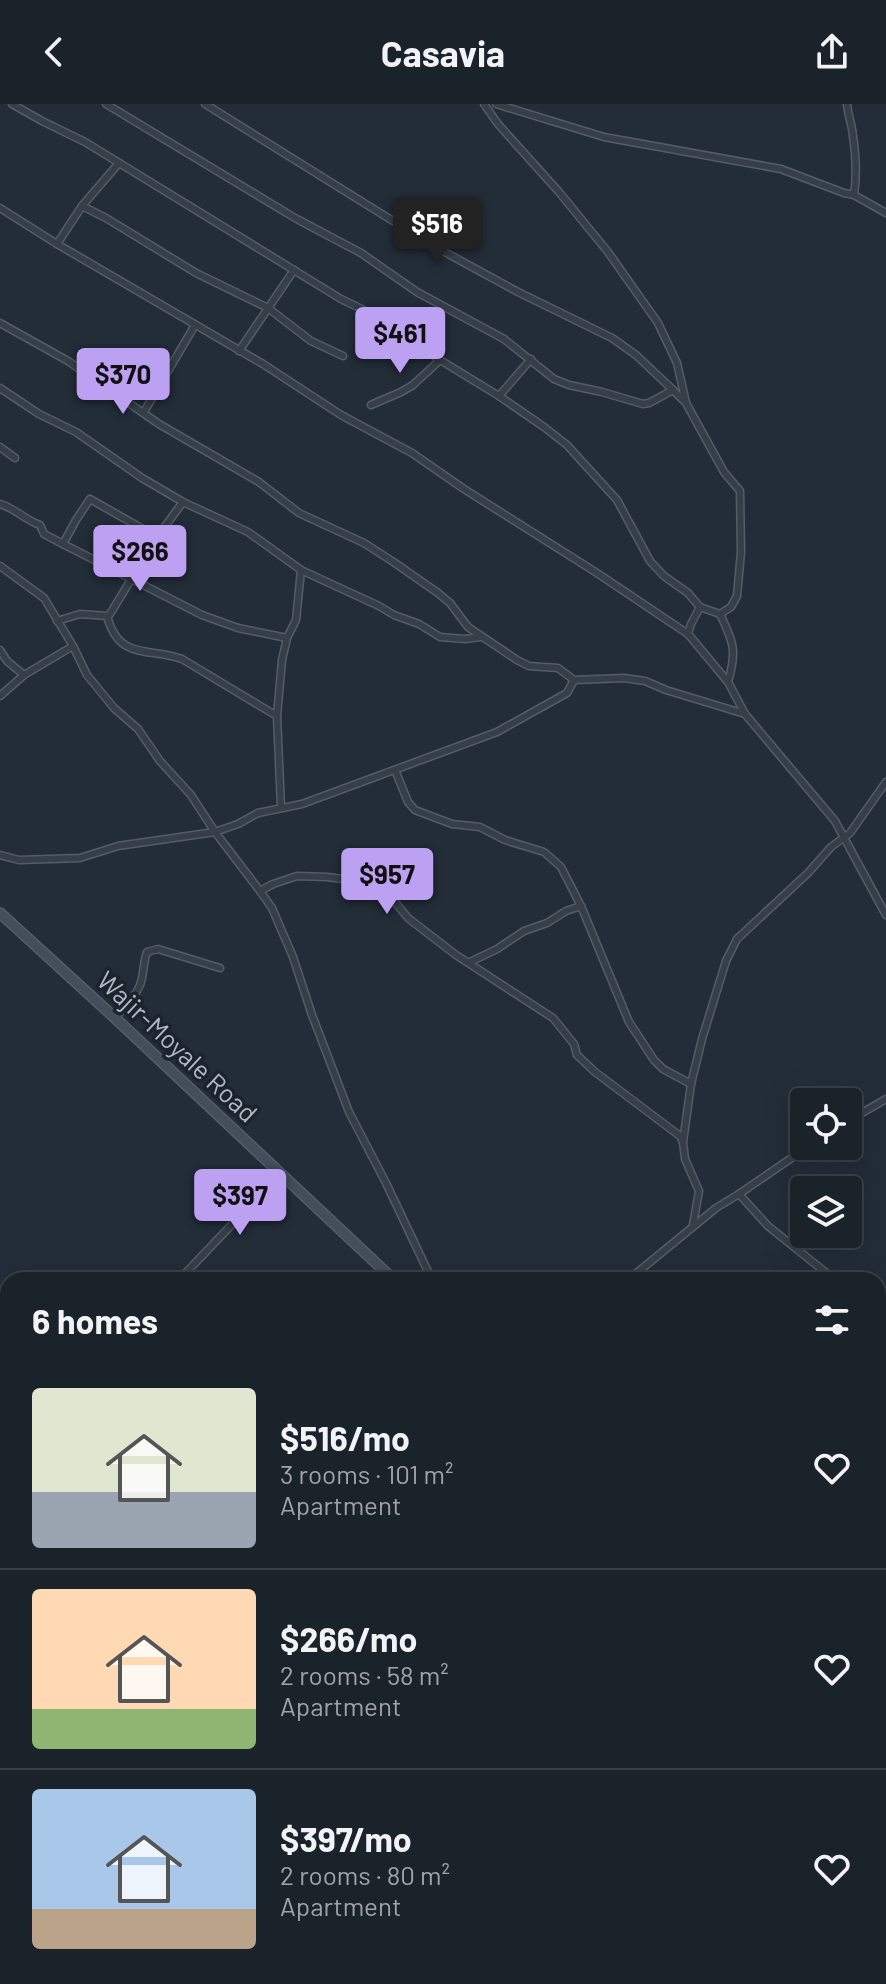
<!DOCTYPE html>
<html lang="en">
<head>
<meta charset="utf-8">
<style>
  :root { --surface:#1a222a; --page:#272f36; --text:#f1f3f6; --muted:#9fa4a8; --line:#383f47; --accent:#bca0f2 }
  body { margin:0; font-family:Barlow,sans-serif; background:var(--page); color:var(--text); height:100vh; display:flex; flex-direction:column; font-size:30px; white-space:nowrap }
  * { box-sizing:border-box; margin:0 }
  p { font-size:26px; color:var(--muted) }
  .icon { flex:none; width:44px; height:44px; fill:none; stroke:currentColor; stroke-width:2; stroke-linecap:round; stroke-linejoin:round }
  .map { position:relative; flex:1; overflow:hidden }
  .drawer { position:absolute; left:0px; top:1168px; width:886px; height:712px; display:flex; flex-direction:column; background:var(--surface); border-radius:24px 24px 0 0; box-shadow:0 8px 32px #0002,0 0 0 2px var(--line) }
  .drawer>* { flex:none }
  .buttons { position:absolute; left:790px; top:984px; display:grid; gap:16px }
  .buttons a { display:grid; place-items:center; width:72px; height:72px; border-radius:8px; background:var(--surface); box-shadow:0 8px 32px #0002,0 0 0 2px var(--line); font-size:40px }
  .price { position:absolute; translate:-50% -68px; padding:0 18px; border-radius:8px; background:var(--accent); color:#111; font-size:26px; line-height:52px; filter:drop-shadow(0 2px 4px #0008) }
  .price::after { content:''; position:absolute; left:50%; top:48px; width:24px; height:18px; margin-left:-12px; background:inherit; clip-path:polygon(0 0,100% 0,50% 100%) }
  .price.active { background:#222; color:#fff }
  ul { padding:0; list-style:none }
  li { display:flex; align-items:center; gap:24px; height:200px; padding:0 32px }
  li+li { border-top:2px solid var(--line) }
  li span { display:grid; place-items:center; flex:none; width:224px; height:160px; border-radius:8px; color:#555 }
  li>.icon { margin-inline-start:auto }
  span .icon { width:96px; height:96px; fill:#fffc; stroke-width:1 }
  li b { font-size:34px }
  h2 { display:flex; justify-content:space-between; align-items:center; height:96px; padding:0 32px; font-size:34px }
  header { display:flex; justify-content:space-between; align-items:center; height:104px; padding:0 32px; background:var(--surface); font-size:36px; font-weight:700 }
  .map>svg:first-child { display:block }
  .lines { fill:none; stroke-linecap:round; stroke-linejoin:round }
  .minor-casing { stroke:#535d66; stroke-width:9 }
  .secondary-casing { stroke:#535d66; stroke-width:12 }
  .minor { stroke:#363f48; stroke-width:6 }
  .secondary { stroke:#444e5b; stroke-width:9 }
  .labels { text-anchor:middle; stroke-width:7; stroke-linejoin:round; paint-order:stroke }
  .street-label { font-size:26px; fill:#b0bac5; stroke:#1b242d }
</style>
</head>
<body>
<header><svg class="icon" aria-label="back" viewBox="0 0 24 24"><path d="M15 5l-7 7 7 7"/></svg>Casavia<svg class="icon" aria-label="share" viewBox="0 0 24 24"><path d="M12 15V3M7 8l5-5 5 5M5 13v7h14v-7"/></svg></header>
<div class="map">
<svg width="886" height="1880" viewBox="0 0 886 1880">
  <rect width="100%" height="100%" fill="#222d38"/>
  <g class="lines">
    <g class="minor-casing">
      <g id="minor">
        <path d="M12,0L42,17L85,38L341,195L382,215L440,256L499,292L544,323L567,341L617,396L650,457L664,472L688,489L700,503L691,520L688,530"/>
        <path d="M106,0L295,114L361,149L417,188L504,235L554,275L569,281L602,288L643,300L649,299L673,286"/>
        <path d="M205,0L430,140L518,188L612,234L636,251L673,286L686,299L724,368L740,387L741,448L737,492L731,503L720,510C734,539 737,547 728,578"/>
        <path d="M484,0L498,20L559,88L608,148L658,219L677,259L686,299"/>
        <path d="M496,0L604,33L781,65L844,89L854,91L886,109"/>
        <path d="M847,0C848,11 852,21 853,32C856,52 857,71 854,91"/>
        <path d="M82,102L106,114L196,169L268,204L311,237L343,252"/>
        <path d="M0,104L57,140L263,260L341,311L412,349L464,385L597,469L688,530L728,578L745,610L835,717L886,811"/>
        <path d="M57,140L82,102L119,59"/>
        <path d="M0,219L68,257L159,320L259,378L299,409L364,439L395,459L438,489L450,499L468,523L517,556L529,562L558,564L574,576L624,574L645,577L666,586L745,610"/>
        <path d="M239,247L294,166"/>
        <path d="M0,284L39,310L76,328L142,374L183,398L248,428L301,466L379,502L394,511L419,520L440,533L465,535L480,533"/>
        <path d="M499,292L531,255"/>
        <path d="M371,301L401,288L413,281L440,256"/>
        <path d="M144,308L195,221"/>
        <path d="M0,343L15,354"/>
        <path d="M0,400C15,404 25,416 40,421L44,430L63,440L202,511L238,524L287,534"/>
        <path d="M63,440L76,416L90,395L157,433"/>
        <path d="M0,462L44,494L73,542L87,571L114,604L138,625L160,657L191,691L215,728L260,787L272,804L293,853L312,911L349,1008L386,1079L432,1176"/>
        <path d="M700,503L720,510"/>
        <path d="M107,512C119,557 148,543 182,555L277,612"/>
        <path d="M57,517L80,510L107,512L110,510L157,433L183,398"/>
        <path d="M0,546L7,557L24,571"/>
        <path d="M0,592L24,571L73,542"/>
        <path d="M395,666L408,698L415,706L452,720L480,723L505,736L544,748L561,763L581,802L629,918L654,956L663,965L691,980"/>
        <path d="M281,703L277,612L282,556L287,534L296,516L301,466"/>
        <path d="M0,751L19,756L80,754L118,742L215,728L238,720L258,709L302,700L497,628L567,589L574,576"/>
        <path d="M260,787L273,780L297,772L327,773L351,776L375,782L386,787L408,814L456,851L553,914L574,940L577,951L595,968L680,1032L683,1038L685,1055L699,1087L693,1121"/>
        <path d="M470,858L497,845L524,827L547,819L566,807L581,802"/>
        <path d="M115,914C124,904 135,894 140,881C144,871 143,859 147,848L158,845L220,864"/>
        <path d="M848,1017L886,995"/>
        <path d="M683,1038L691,980L702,935L726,857L737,835L808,769L831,743L850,729L886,678"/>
        <path d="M739,1090L768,1122L835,1176"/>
        <path d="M179,1176L280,1070"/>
        <path d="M628,1176L716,1104L739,1090L809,1042"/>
        <path d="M878,1193L886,1196"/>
        <path d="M0,1364L8,1355"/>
        <path d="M878,1423L886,1415"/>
        <path d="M0,1639L8,1647"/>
        <path d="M878,1681L886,1694"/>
        <path d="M0,1845L8,1848"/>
        <path d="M251,1872L260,1880"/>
        <path d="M649,1880L658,1872"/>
        <path d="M851,1880L852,1872"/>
      </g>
    </g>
    <g class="secondary-casing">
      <g id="secondary">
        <path d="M0,809L115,914L394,1176"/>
        <path d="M878,1621L886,1629"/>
      </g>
    </g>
    <use href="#minor" class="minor"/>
    <use href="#secondary" class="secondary"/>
  </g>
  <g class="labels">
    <g class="street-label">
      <text transform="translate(177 943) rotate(43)" y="9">Wajir-Moyale Road</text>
    </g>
  </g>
</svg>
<div class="buttons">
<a><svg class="icon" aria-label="locate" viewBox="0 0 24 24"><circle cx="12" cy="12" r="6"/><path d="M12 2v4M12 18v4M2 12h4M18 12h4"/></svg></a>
<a><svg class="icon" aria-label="layers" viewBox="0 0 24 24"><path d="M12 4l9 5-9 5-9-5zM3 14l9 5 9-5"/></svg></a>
</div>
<b class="price active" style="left:437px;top:161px">$516</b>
<b class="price" style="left:400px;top:271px">$461</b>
<b class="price" style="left:123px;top:312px">$370</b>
<b class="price" style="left:140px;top:489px">$266</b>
<b class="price" style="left:387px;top:812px">$957</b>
<b class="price" style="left:240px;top:1133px">$397</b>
<section class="drawer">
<h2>6 homes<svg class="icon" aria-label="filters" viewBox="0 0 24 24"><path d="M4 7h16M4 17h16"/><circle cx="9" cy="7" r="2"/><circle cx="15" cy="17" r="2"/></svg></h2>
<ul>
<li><span style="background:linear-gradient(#dfe7d0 65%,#9aa5b1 0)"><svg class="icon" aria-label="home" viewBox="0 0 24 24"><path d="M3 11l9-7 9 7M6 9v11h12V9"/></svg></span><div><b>$516/mo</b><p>3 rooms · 101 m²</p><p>Apartment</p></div><svg class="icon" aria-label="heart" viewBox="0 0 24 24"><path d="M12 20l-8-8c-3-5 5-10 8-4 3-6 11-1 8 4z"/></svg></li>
<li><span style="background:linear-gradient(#ffd9b3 75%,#8fb573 0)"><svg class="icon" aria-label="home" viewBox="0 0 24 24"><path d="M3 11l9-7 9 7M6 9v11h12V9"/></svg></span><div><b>$266/mo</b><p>2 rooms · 58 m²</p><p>Apartment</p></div><svg class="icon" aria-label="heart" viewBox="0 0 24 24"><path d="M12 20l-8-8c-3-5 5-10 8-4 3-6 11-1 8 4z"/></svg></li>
<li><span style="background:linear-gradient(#a9c7e8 75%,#b9a48a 0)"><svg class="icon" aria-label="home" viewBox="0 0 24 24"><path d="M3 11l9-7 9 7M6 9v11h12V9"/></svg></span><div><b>$397/mo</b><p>2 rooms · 80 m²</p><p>Apartment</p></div><svg class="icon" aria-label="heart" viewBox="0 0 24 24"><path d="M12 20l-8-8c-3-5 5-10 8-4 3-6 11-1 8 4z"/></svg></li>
</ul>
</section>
</div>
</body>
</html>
